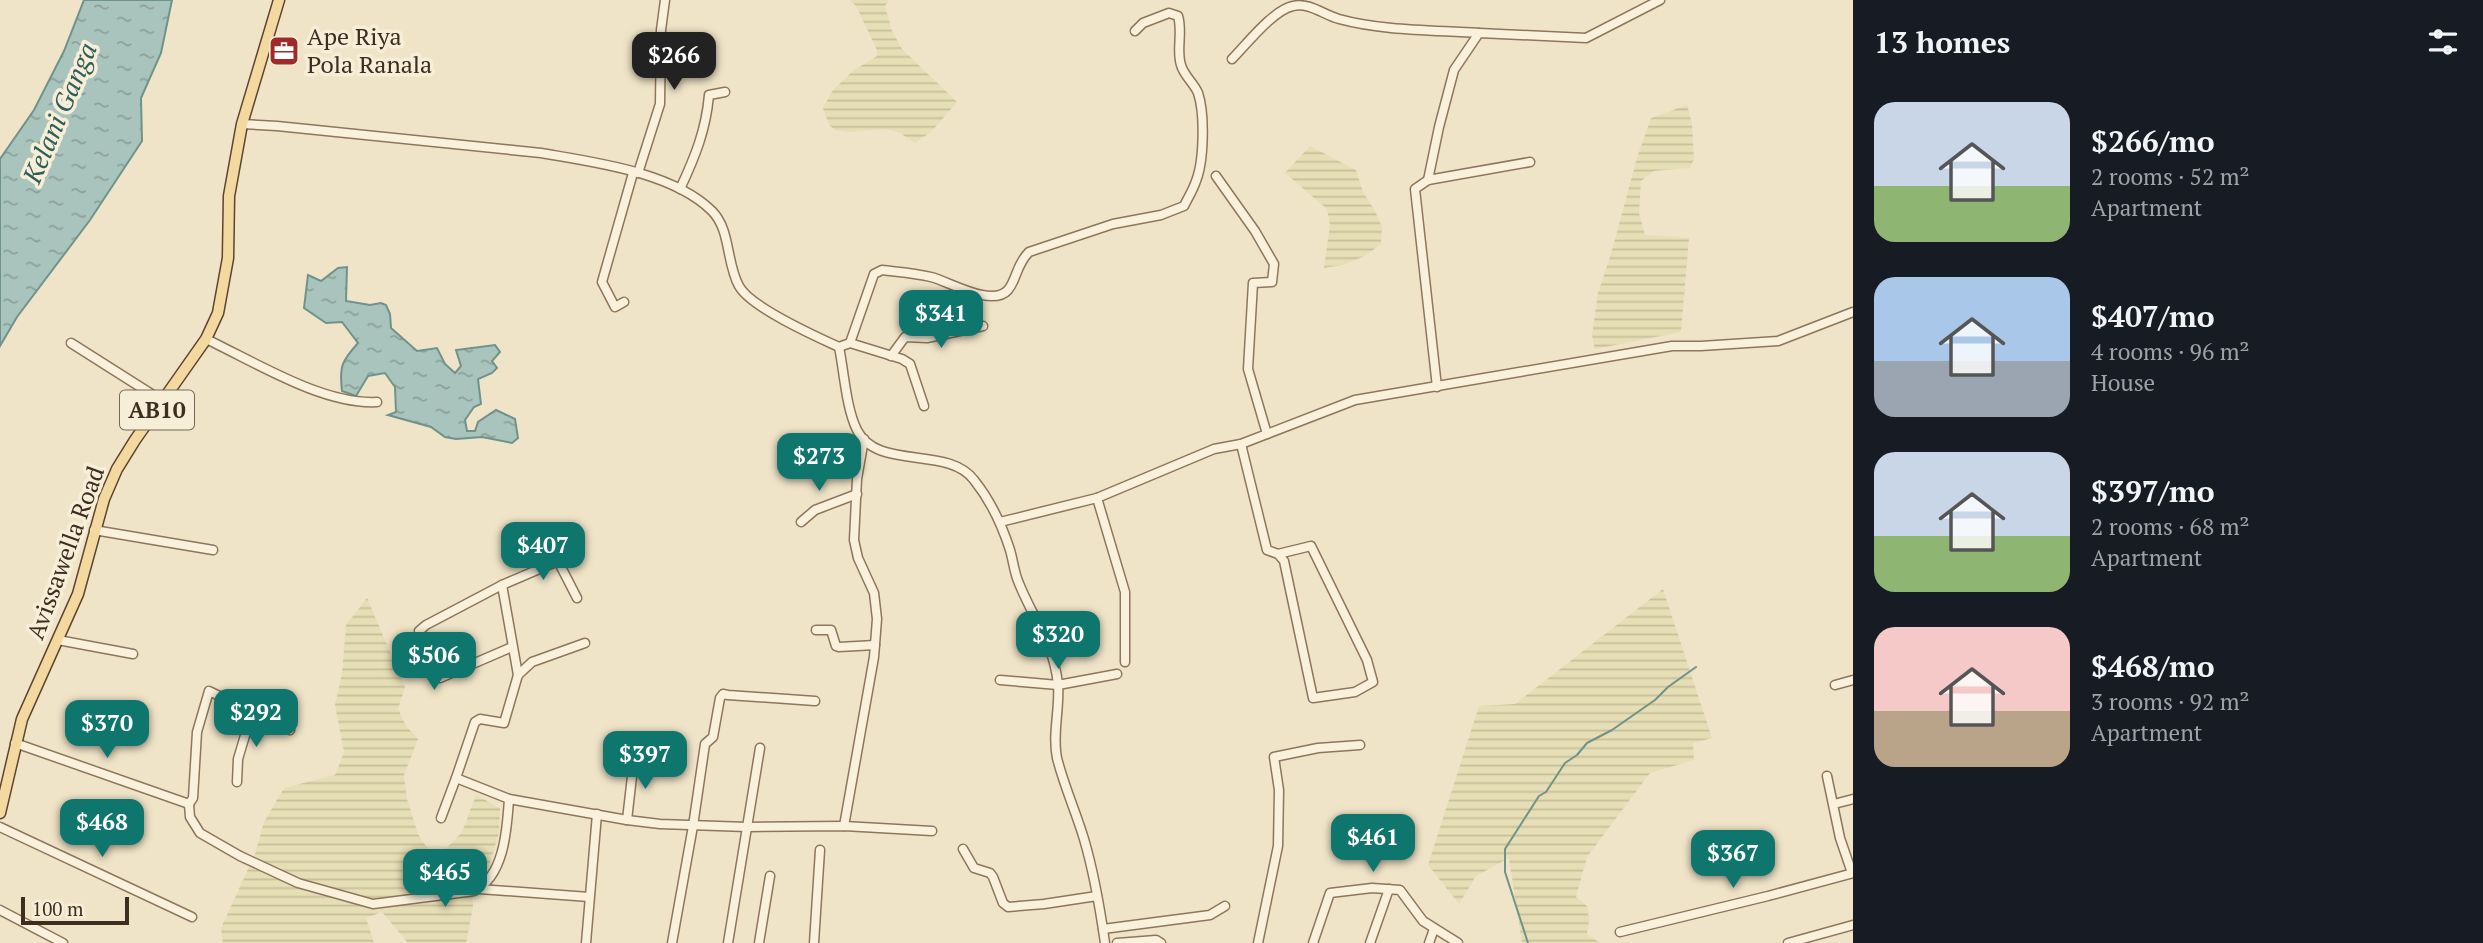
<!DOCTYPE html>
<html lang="en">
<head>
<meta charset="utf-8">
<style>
  :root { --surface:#171b24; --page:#242831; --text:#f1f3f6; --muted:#9ea1a6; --accent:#0f766e }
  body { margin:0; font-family:"PT Serif",serif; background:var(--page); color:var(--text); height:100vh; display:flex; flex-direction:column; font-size:26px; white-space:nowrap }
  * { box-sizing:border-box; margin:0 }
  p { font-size:23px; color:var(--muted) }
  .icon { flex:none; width:38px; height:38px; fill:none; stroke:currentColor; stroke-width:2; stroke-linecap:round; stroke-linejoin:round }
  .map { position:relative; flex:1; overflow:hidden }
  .panel { display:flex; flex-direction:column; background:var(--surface); width:630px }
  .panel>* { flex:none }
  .scale { position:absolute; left:21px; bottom:18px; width:108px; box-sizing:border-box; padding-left:7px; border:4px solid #3d2e20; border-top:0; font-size:19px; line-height:24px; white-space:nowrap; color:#3d2e20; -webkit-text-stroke:5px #f7eed8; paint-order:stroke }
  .price { position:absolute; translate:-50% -60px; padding:0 16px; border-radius:14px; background:var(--accent); color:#fff; font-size:23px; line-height:46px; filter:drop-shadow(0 2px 4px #0008) }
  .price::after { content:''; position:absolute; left:50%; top:42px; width:21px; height:16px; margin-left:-10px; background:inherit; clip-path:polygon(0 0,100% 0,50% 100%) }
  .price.selected { background:#222; color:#fff }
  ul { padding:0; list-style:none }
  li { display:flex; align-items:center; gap:21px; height:175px; padding:0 21px }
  li span { display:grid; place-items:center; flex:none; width:196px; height:140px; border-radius:21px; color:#555 }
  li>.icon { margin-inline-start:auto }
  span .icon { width:84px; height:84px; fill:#fffc; stroke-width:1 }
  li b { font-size:30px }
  h2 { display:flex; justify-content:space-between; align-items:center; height:84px; padding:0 21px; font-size:30px }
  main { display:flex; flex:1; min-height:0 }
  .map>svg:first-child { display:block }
  .farmland { fill:url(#farmland-rules) }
  .water { fill:url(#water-ripples); stroke:#6f938a; stroke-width:2 }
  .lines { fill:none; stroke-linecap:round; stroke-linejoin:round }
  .stream { stroke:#6f938a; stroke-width:2 }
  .minor-casing { stroke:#8d765c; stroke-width:11 }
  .major-casing { stroke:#5b4430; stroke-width:13 }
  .minor { stroke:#faf1dc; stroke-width:8 }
  .major { stroke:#f3d9a0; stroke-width:10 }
  .labels { text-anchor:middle; stroke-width:7; stroke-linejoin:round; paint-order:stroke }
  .shield { fill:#f7eed8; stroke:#756857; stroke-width:2 }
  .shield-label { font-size:23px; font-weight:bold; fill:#3d2e20 }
  .poi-label { font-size:24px; fill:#3d2e20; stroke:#f7eed8; text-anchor:start }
  .street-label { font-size:24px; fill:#3d2e20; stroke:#f7eed8 }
  .water-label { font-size:26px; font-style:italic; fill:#2f5d5a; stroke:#f7eed8 }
</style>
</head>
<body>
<main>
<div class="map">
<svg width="1853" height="943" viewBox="0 0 1853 943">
  <defs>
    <pattern id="farmland-rules" width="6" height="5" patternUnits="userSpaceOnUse" patternTransform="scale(1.75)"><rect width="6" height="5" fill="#e6deb5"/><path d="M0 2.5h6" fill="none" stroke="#c6bf9b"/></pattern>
    <pattern id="water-ripples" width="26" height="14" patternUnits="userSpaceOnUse" patternTransform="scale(1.75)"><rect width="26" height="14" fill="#a9c4bc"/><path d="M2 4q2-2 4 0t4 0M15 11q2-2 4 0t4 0" fill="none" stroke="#8ba098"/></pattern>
  </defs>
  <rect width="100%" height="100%" fill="#f0e4c8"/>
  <g class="farmland">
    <path d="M850,0H889L885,6L892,31L902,49L957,102L932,131L915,143L900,133L887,129L848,132L835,130L829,125L823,108L833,90L853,71L877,56V50L856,6Z"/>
    <path d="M1687,105L1692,123L1694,160L1689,168L1654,171L1641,181L1639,213L1645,235L1689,238L1681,332L1595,349L1592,335L1598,293L1611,254L1637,158L1651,118Z"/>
    <path d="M1310,146L1356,170L1363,192L1375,211L1382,227L1381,244L1365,256L1343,265L1324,268L1330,225L1327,209L1285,173Z"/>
    <path d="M1663,589L1712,738L1693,743L1694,760L1650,773L1587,857L1576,897L1587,906L1589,919L1587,934L1600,943H1522L1509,858L1476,876L1459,904L1428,865L1479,706L1515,704Z"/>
    <path d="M367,598L405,687L398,709L406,726L418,739L404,775L407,799L418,834L428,849L442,853L462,832L476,795L500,808L499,833L489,866L477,881L472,882L473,907L466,943H408L382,912L366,918L374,943H223L221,928L255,854L264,822L284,788L335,775L344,752L335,705L342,674L346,625Z"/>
  </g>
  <g class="water">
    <path d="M84,0H172L161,53L141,98L142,141L90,220L17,317L0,346V159L34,110L64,51Z"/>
    <path d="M347,267L346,301L370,305L381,303L386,305L390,314L391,328L417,351L437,348L445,364L455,373L461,366L456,350L495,345L500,352L492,361L497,368L492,373L478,379L481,404L474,407L465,420L467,431H475L478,422L496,410L515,419L518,438L512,443L482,437L456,439L445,437L431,427L388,415L396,412L395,387L385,373L368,376L356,396L342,391C339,366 342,361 358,343L342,322L326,323L304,308L308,275L321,281L338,268Z"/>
  </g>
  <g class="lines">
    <path class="stream" d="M1528,943L1505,872V849L1539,796L1546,792L1565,763L1577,755L1587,743L1612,730L1655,700L1668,687L1696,667"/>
    <g class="minor-casing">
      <g id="minor">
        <path d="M1232,59C1246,45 1273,10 1293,6C1309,2 1324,15 1339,19C1383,31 1434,30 1479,33"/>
        <path d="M242,124L277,126L541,153C593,162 673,172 712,211C731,230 726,263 739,286C750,307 817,337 839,347C844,371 846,408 857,430C877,471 948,445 974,480C990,500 1002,525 1010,550C1013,560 1014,571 1018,581C1033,619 1053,641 1058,684C1060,710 1052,733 1057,758C1064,786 1076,812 1084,839C1094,873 1100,908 1105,943"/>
        <path d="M638,173L660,104L661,30L665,0"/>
        <path d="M1216,176L1255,231L1274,264L1272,282L1253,283L1248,369L1267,434"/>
        <path d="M1428,180L1439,127L1454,70L1479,33L1586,38L1660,0"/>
        <path d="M680,189C695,157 706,130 709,95L725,92"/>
        <path d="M624,302L615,307L602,282L633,173"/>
        <path d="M206,339C255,362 323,405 377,402"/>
        <path d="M71,343L164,402"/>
        <path d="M850,343L902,359L910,364L924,406"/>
        <path d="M839,347L850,343L874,274L882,270C898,272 915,273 931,277C948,281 992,308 1008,290C1017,279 1016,265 1029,252L1113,224L1161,215L1184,206C1188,198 1193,190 1196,181C1204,161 1205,114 1198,93C1194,83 1184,76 1181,65C1176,50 1183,32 1178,16L1169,13L1143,23L1135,31"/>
        <path d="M891,356L905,337L927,338L983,326"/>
        <path d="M1437,387L1415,189L1428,180L1530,162"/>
        <path d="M1241,444L1267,550L1278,554L1284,561L1313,698L1355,692L1373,682L1367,660L1311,546L1278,554"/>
        <path d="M1097,498L1125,592V662"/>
        <path d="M801,522L815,510L857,494"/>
        <path d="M1000,522L1097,498L1214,449L1241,444L1355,400L1672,346H1701L1778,341L1853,312"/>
        <path d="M94,530L213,550"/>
        <path d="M502,585L558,561L577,598"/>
        <path d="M816,630H831L836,646L839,647L875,645"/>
        <path d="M58,640L133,654"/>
        <path d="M518,675L532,662L585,643"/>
        <path d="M1000,680L1058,685L1117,674"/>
        <path d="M1835,685L1853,680"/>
        <path d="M290,730L209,691L197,732L193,798L189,804L190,817L200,833L240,856L298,883L373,904L474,891C505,876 507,827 509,799L456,778L475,722L480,719L504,723L518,675L502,585L426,625L419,631L421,641L435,675L440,678L512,647"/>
        <path d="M15,743L189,804"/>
        <path d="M1827,776L1840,838L1852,873"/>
        <path d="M237,782L238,759L252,712"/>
        <path d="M509,799L627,820L660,824L747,827L844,826L932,831"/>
        <path d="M1834,804L1853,799"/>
        <path d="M441,818L456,778"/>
        <path d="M627,820L634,759"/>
        <path d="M844,826L874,657L877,619L874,593L858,558L854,540L857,479L864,439"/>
        <path d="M0,827L192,917"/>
        <path d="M963,849L974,868L990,873L993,877L1003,903L1008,907L1044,904L1097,896"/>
        <path d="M479,889L589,897"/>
        <path d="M0,910L63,943"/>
        <path d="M1103,929L1210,915L1225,906"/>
        <path d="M1620,932L1768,896L1853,873"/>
        <path d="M586,943L597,814"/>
        <path d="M672,943L693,826L705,744L713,737L720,698L723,694L728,695L815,701"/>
        <path d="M728,943L760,748"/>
        <path d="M759,943L770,876"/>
        <path d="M814,943L820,850"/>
        <path d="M1117,943L1156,940L1161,943"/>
        <path d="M1258,943L1278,846L1279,790L1274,757L1318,748L1360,745"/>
        <path d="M1313,943L1330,893L1372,888L1400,890L1423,921L1458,943"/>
        <path d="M1370,943L1389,889"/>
        <path d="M1429,943L1434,929"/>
        <path d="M1788,943L1853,925"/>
      </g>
    </g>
    <g class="major-casing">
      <path id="major" d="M0,813L22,719L78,594L104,499L117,469L135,440L206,339L218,313L228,258L229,196L242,124L279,0"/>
    </g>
    <use href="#minor" class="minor"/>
    <use href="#major" class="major"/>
  </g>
  <defs>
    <g id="office-square" transform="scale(1.575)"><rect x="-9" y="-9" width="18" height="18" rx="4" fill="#9e2a2b" stroke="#f7eed8"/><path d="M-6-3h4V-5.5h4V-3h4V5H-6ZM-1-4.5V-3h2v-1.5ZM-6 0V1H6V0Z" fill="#fff"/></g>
  </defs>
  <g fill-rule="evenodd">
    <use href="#office-square" x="284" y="51"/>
  </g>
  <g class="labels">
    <rect class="shield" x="120" y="390.5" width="74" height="39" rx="5"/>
    <g class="shield-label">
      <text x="157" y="418">AB10</text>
    </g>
    <g class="poi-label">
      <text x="307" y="45">Ape Riya<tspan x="307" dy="28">Pola Ranala</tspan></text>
    </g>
    <g class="street-label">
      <text transform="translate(66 553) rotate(-70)" y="8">Avissawella Road</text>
    </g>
    <g class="water-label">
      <text transform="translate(60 113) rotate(-67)" y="9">Kelani Ganga</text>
    </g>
  </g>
</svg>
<div class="scale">100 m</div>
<b class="price selected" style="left:674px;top:92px">$266</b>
<b class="price" style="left:941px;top:350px">$341</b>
<b class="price" style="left:819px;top:493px">$273</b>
<b class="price" style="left:543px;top:582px">$407</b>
<b class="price" style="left:1058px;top:671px">$320</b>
<b class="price" style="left:434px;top:692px">$506</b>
<b class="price" style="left:256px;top:749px">$292</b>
<b class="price" style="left:107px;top:760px">$370</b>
<b class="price" style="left:645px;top:791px">$397</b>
<b class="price" style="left:102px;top:859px">$468</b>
<b class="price" style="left:1373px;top:874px">$461</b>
<b class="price" style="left:1733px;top:890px">$367</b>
<b class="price" style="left:445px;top:909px">$465</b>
</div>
<section class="panel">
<h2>13 homes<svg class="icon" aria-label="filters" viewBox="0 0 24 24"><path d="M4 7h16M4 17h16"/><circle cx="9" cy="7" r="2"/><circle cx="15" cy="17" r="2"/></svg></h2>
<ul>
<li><span style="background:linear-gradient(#c9d6e8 60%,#8fb573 0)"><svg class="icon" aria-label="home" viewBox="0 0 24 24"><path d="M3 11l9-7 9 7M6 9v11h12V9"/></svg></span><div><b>$266/mo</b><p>2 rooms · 52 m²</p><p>Apartment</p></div></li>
<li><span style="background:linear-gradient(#a9c7e8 60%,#9aa5b1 0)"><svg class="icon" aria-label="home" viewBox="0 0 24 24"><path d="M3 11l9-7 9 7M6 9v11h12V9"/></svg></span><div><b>$407/mo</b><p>4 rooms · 96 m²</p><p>House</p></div></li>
<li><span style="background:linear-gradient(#c9d6e8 60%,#8fb573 0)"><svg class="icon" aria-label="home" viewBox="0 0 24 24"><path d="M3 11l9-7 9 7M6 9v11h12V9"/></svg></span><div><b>$397/mo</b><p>2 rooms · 68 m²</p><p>Apartment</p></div></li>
<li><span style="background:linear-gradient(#f6c9c9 60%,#b9a48a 0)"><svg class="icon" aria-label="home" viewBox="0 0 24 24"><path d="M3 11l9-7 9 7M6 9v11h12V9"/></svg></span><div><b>$468/mo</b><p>3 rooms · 92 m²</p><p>Apartment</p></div></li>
</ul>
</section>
</main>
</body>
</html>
